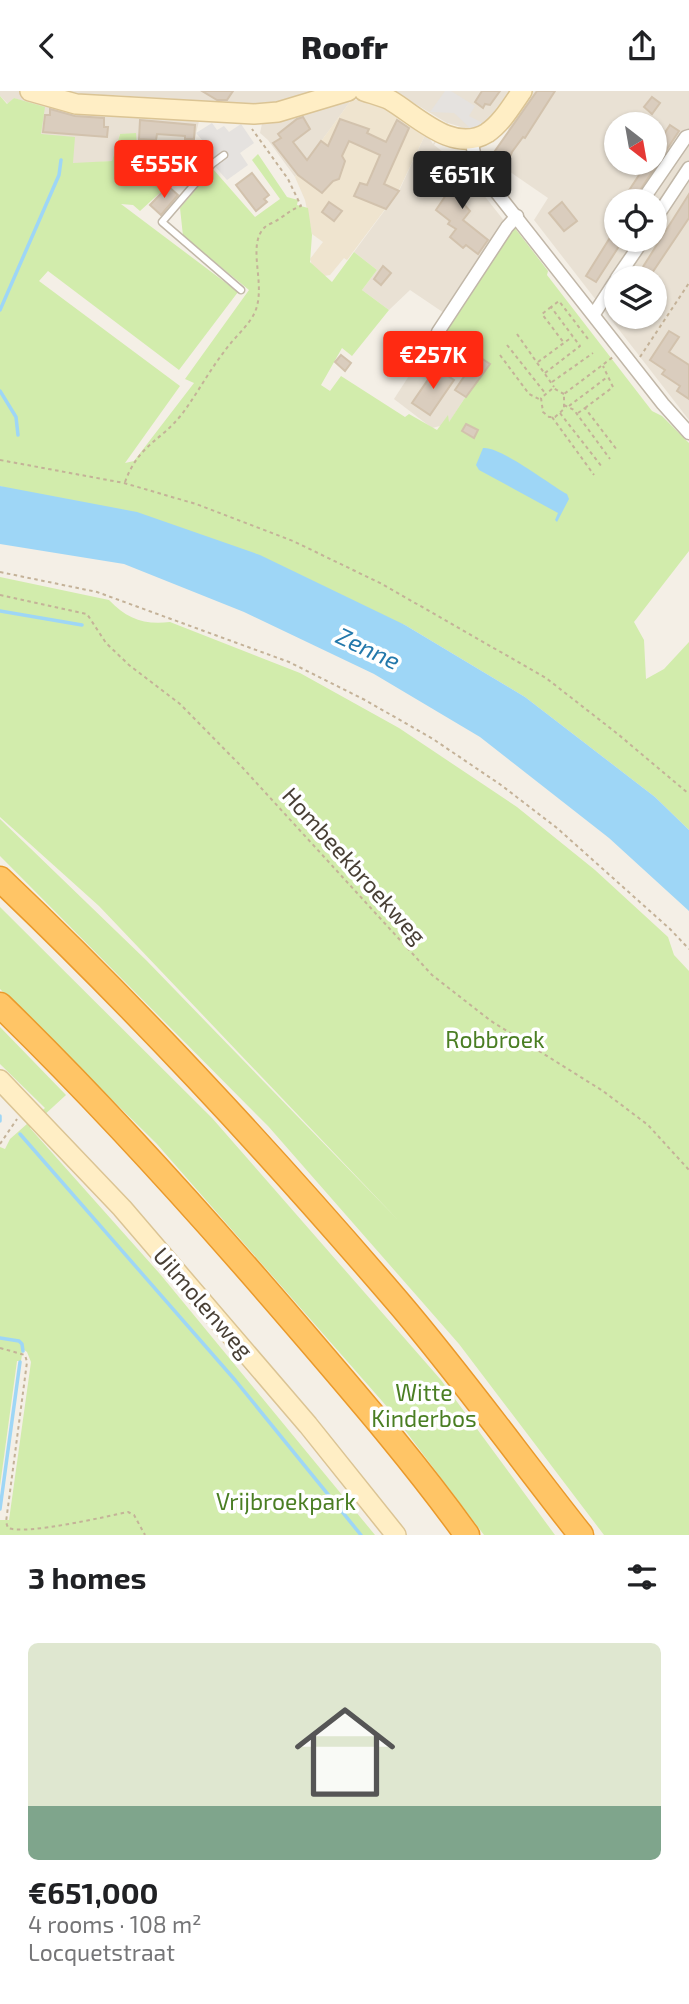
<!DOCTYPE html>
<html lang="en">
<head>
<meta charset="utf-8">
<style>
  :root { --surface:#fff; --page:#f6f6f6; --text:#202124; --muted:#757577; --accent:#ff2a12 }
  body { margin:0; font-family:"Exo 2",sans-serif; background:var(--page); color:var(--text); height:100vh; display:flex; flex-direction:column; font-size:26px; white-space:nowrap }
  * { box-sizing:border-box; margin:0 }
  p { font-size:23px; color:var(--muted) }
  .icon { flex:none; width:38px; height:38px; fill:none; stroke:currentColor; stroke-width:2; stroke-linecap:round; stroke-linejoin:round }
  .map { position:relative; height:1444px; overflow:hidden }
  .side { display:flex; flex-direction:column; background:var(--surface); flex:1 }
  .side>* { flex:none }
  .needle { width:46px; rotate:149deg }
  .controls { position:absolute; left:604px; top:21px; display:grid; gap:14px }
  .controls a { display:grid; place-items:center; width:63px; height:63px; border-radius:50%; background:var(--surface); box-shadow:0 2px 5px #0004; font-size:35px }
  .price { position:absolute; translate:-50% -60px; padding:0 16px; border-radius:7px; background:var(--accent); color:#fff; font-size:23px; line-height:46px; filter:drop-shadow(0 2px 4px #0008) }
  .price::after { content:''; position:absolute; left:50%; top:42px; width:21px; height:16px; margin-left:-10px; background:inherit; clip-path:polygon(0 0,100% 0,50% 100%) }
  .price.selected { background:#222; color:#fff }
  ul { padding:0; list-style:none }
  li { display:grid; align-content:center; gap:14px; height:371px; padding:0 28px }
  li span { display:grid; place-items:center; height:217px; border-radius:10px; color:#555 }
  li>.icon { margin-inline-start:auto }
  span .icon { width:126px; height:126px; fill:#fffc; stroke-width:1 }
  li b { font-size:30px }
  h2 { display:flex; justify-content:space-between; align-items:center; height:84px; padding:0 28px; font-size:30px }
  header { display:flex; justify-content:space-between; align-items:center; height:91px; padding:0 28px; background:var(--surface); font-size:32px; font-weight:800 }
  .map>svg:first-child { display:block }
  .residential { fill:#e9e1d4; fill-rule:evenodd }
  .education { fill:#efe4cf }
  .green { fill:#d2ecac }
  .parking { fill:#e5e2df }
  .water { fill:#9ed6f6 }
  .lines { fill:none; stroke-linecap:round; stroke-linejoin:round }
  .stream { stroke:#9ed6f6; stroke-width:3.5 }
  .building { fill:#dacdbe; stroke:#d2c2ad; stroke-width:2 }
  .lane-casing { stroke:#c1b7a8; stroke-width:9 }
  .street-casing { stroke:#c1b7a8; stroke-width:15 }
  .secondary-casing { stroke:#dbc494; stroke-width:22 }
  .highway-casing { stroke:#ea9a2b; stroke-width:27 }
  .path { stroke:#c4b298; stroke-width:2; stroke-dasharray:3.5 3.5; stroke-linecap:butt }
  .lane { stroke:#fff; stroke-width:6 }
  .street { stroke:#fff; stroke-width:12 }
  .secondary { stroke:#ffeec5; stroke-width:19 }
  .highway { stroke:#ffc566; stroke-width:24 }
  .labels { text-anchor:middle; stroke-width:7; stroke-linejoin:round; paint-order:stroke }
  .street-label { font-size:23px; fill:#483f35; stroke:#fff }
  .park-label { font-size:23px; fill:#4a7e23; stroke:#fff }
  .water-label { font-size:24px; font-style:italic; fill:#2378ab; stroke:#fff }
</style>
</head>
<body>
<header><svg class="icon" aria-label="back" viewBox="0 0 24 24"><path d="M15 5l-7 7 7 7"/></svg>Roofr<svg class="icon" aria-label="share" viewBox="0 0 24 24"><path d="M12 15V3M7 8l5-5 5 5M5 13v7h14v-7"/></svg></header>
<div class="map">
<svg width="689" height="1444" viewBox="0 0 689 1444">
  <rect width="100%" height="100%" fill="#f4efe6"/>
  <g class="residential">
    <path d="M0,0H331L352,8L295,86L268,49L260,42L266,14L114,4L115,24L199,30L185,88L156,85V96L139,94L120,43L112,70L73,73L41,44L27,12L14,7L8,13L0,5Z"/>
    <path d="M394,0H689V329L534,129L548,107L490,67L509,39L492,26L483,35L471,39L448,32L434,54L459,73L462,72L485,100L483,103L505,131L447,224L410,199L389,219L362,199L377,179L354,161L399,100L426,42L433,53L447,32ZM616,33H654V72H616ZM616,110H654V149H616ZM616,187H654V226H616Z"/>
    <path d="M425,260L474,293L448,333L432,337L394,308Z"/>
  </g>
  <path class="education" d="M352,8L378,12L426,42L398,101L347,169L344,167L330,184L324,185L313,177L310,168L323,151L312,143L305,109L295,86Z"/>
  <g class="green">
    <path d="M0,5L7,13L14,7L45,16L41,43L75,46L73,72L112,70L120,43L136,42L139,93L155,87H176L140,120L133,114L121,113L238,201L179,279L48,180L39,190L180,295L125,372L134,370L194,292L185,288L249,199L183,145L180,117L213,78L255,126L280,108L252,69L258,63L287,106L298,109L297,114L308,117L312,144L310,171L332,191L354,161L377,179L362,199L389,219L352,265L342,257L321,294L330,300L341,285L405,326L409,323L437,339L448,324L449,331L482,281L470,275L467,279L434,256L511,132L548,180L547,184L652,320L662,325L689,352V460L634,531L644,549L646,588L664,578L689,551V739L655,706L525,606L405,534L0,395Z"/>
    <path d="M0,486L109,509C127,528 144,534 170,531L300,582L399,637L517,716L595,779L668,846L674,864L689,880V1444H604L459,1253L268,1035L0,765V728L146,869L398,1129L99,815L0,726Z"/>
    <path d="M0,816L212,1027L441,1289L555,1444H484L389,1318L156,1052L0,898Z"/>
    <path d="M0,936L66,1004L30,1037L160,1183L375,1444H0V1429H9L31,1271L27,1261L23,1258L21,1270H17L0,1395V1056L5,1058L10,1048L45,1017L0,973Z"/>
  </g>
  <g class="parking">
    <path d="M445,0H451L475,15L469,25L485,33L471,38L454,22L430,21Z"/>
    <path d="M212,32L217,39L224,35L229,41L241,33L254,52L240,62L248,74L227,89L197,55L203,50L196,42Z"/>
  </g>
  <g class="water">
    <path d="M483,357C500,355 549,393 567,403L569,408L557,431L555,429L558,422L479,379L476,374Z"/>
    <path d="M0,395L137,421L260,464L405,534L525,606L655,706L689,739V820L609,747L480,646L374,583L244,521L124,473L0,453Z"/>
  </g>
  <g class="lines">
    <g class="stream">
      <path d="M0,219L59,84L61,69"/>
      <path d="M0,300L16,326L18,344"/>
      <path d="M0,520L82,534"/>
      <path d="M0,1025V1030"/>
      <path d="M20,1043L235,1289L361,1444"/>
      <path d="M0,1247L19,1250L22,1253L23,1260"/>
      <path d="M0,1418L20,1271"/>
    </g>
  </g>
  <g class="building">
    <path d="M202,0H233L227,9H217Z"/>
    <path d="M482,0H500L490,14L485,13L483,17L475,11Z"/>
    <path d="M537,0H555L525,47L523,46L512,61L507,74L504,72L502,75L490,67Z"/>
    <path d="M652,6L660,12L652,23L644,16Z"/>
    <path d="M50,18L75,25L104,27V36H108L107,46L43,41L45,24H50Z"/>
    <path d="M303,26L310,38L293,51L307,69L321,50L328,55L340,28L369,38L367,42L386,51L397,29L409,37L384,93L399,100L386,118L354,105L360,92L367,94L380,64L349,50L342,65L345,70L339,88L333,90L322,102L298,84L273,52L281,47L278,43L297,28Z"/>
    <path d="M140,29L195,34L194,48H185V45L157,43L156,49L139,48Z"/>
    <path d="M670,34L679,40L633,110H622L647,72H654V58Z"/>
    <path d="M462,74L479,94L463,112L470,120L463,129L488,149L478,163L466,154L463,157L450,146L456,138L448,133L450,130L436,119L454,92L450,88Z"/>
    <path d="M252,82L269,104L264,108L267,111L256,120L236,94Z"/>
    <path d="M168,95L178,104L161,124L150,114Z"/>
    <path d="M689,103V127L650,185L641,179Z"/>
    <path d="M329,111L342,120L334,130L322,121Z"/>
    <path d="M562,111L577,130L564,140L549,122Z"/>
    <path d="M616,137V149H623L596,191L586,185Z"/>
    <path d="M383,175L391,182L381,194L374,188Z"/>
    <path d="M669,240L679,246L669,261L689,274V308L677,300L680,295L662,283L665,279L650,269Z"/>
    <path d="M341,264L351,272L345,280L335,271Z"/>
    <path d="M478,265L490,273L466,306L455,299Z"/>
    <path d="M436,277L454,289L430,324L412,312Z"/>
    <path d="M466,333L478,339L474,347L462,340Z"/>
  </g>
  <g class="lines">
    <g class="lane-casing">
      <path id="lane" d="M224,64L212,73L162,131L241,199"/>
    </g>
    <g class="street-casing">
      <g id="street">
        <path d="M471,48L475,67L486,88L663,313L689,342"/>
        <path d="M642,110L686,46L689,45"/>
        <path d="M654,130L689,77"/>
        <path d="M617,187L643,149"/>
        <path d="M594,223L616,189"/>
        <path d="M438,241L507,136L517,125"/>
      </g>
    </g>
    <g class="secondary-casing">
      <g id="secondary">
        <path d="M30,0L76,13L254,23L278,21L348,0"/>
        <path d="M364,0C373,3 382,5 390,9C417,25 453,63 487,42C502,32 512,14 522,0"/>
        <path d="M0,989L122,1117L308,1334L396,1444"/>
      </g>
    </g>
    <g class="highway-casing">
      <g id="highway">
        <path d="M0,788C141,922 272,1064 398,1211C462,1286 520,1367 581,1444"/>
        <path d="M0,914C109,1020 211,1134 310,1250C364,1313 418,1376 467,1444"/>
      </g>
    </g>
    <g class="path">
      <path d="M551,216L542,223L564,252"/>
      <path d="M517,243L554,296"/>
      <path d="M507,254L545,302"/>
      <path d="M500,264L529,303L541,309"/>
      <path d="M640,266L689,192"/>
      <path d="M538,271L572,246"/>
      <path d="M545,282L580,255L551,216L559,210L588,248"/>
      <path d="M552,291L593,262"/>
      <path d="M564,303L553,297L541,307L543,321L549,326H555L564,318V303L613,266"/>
      <path d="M564,314L574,319L610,368"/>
      <path d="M569,315L606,287"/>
      <path d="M585,317L613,296L603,275"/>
      <path d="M560,322L602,376"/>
      <path d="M578,322L585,317L617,359"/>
      <path d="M552,326L594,384"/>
      <path d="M0,369L124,392L196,413L293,450L382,493L546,587L619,644L689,703"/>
      <path d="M125,391C139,353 160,351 182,323C197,303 209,280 224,261C232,249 243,240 251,228C271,200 244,156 265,136C269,133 275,131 279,128C287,123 292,118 301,115L288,88L252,38"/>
      <path d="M0,481L97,501L289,571L365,609L433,648L501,694L557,737L670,838L689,858"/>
      <path d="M0,504L87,523L106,552L129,574L180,613L241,675L432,884L491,930L603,1000L648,1034L689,1079"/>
      <path d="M0,1053L17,1028"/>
      <path d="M0,1257L25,1264L27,1271L6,1431L8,1437C26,1444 104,1426 128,1421L134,1424L145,1444"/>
    </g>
    <use href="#lane" class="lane"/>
    <use href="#street" class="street"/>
    <use href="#secondary" class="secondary"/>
    <use href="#highway" class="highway"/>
  </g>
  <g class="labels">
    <g class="street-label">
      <text transform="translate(354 775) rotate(48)" y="8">Hombeekbroekweg</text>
      <text transform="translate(203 1212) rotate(49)" y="8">Uilmolenweg</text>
    </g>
    <g class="park-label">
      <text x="495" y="957">Robbroek</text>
      <text x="424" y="1310">Witte<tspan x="424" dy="26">Kinderbos</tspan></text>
      <text x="286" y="1419">Vrijbroekpark</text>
    </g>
    <g class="water-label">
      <text transform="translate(368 558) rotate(25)" y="8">Zenne</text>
    </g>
  </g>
</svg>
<div class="controls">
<a><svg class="needle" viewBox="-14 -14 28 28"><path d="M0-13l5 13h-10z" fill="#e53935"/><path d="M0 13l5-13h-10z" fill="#757577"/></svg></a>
<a><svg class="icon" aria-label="locate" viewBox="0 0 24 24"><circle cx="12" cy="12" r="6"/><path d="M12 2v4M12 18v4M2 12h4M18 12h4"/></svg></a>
<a><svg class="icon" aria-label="layers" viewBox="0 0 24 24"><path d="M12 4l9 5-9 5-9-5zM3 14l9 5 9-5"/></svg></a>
</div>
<b class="price" style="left:164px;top:109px">€555K</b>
<b class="price selected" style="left:462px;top:120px">€651K</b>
<b class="price" style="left:433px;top:300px">€257K</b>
</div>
<section class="side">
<h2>3 homes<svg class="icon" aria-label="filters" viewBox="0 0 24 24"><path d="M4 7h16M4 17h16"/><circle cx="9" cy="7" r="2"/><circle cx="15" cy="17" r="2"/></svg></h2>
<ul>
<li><span style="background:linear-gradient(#dfe7d0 75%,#7fa58c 0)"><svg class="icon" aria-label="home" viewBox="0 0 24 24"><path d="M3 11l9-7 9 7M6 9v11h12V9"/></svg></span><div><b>€651,000</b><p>4 rooms · 108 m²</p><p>Locquetstraat</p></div></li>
</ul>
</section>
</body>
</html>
